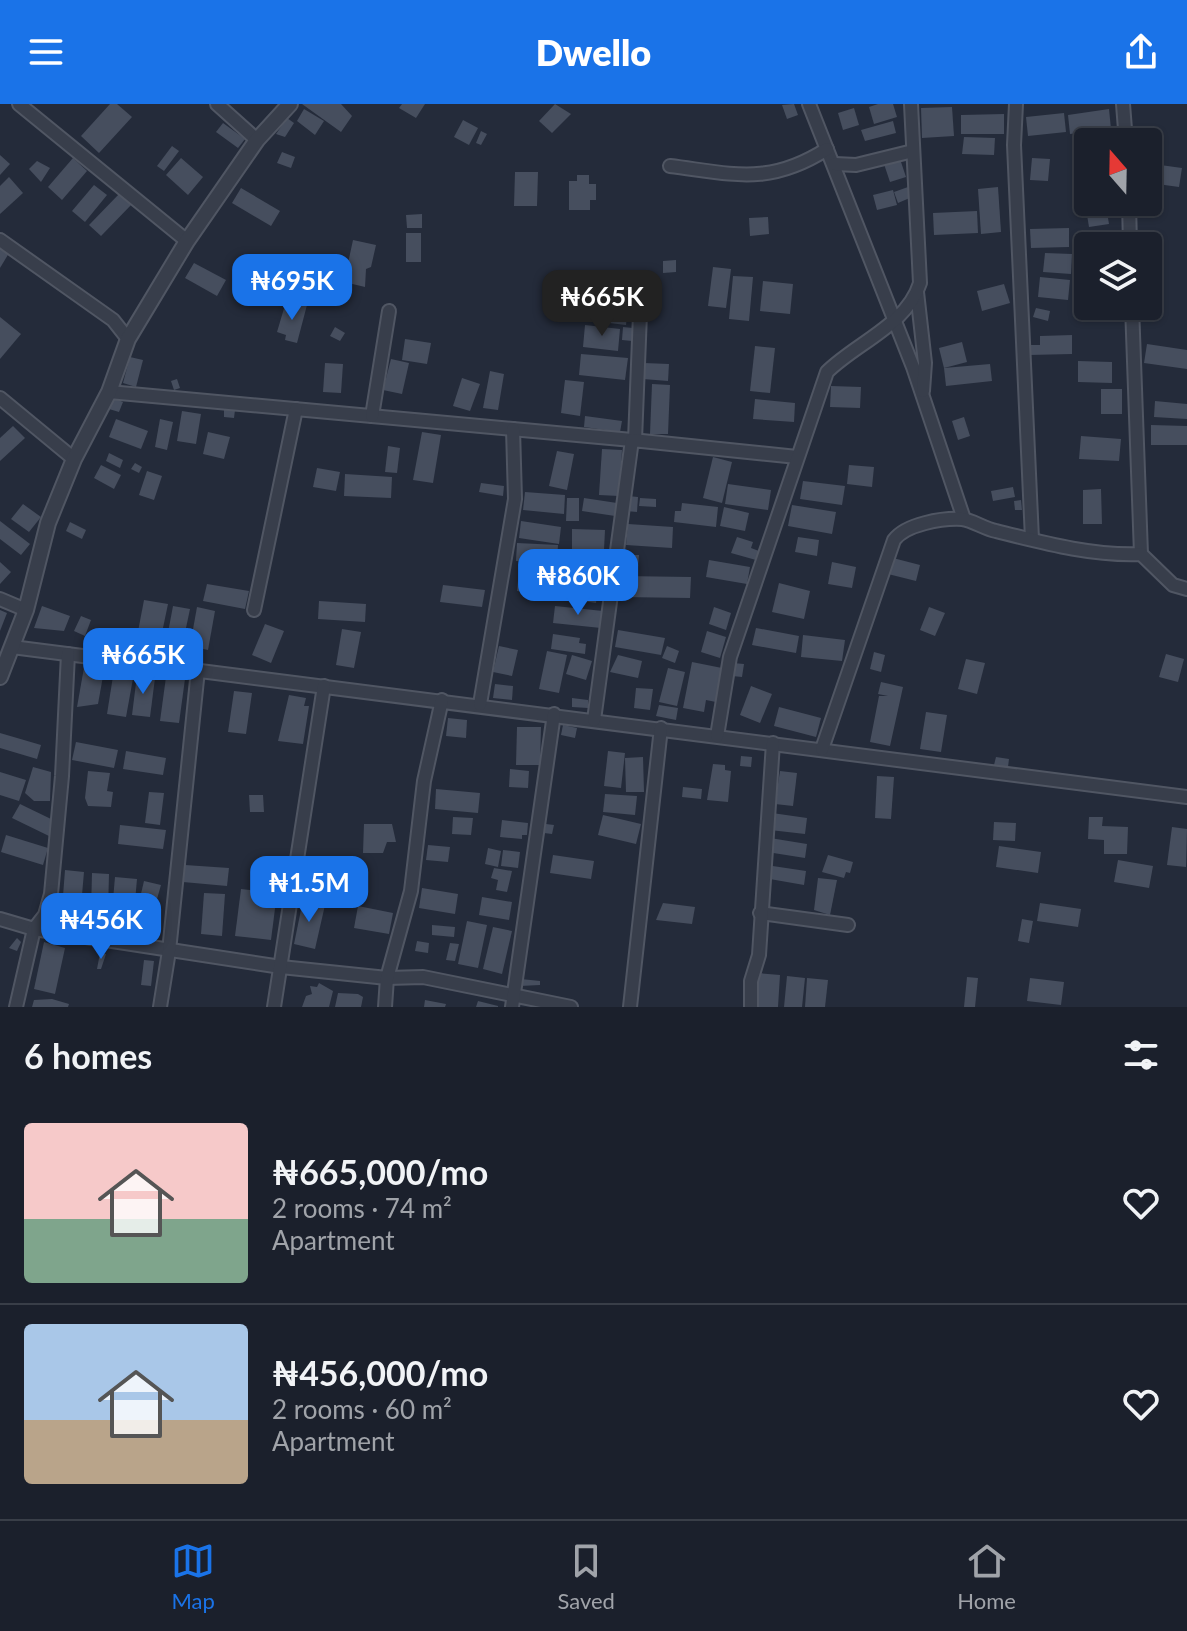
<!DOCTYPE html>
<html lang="en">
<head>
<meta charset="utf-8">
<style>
  :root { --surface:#1b202c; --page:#282d38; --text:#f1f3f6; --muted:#a0a3a9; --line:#393e48; --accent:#1a73e8 }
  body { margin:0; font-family:Lato,sans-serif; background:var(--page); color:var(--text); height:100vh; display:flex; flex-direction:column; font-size:30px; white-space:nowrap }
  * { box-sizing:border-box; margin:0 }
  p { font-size:26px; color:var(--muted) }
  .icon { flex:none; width:44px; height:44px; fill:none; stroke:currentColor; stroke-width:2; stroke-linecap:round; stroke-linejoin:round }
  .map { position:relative; height:903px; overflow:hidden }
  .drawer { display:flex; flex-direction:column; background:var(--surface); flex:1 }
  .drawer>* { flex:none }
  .needle { width:52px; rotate:340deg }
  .buttons { position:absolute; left:1074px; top:24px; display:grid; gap:16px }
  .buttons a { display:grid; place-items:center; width:88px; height:88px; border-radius:8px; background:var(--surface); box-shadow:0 2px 6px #0004,0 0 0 2px var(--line); font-size:40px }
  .price { position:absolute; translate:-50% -68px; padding:0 18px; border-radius:16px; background:var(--accent); color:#fff; font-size:26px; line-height:52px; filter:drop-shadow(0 2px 4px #0008) }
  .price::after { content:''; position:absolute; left:50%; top:48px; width:24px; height:18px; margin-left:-12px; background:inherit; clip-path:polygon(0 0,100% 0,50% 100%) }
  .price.current { background:#222; color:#fff }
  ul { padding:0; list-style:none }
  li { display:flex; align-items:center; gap:24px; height:200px; padding:0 24px }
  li+li { border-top:2px solid var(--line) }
  li span { display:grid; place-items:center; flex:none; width:224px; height:160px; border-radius:8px; color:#555 }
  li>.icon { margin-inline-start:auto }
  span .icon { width:96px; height:96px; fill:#fffc; stroke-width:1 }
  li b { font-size:34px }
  h2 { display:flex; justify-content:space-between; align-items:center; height:96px; padding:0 24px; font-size:34px }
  header { display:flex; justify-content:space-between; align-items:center; height:104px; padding:0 24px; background:var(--accent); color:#fff; font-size:36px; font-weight:800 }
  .tab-bar { display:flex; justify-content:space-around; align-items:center; height:112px; border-top:2px solid var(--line); background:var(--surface); font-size:22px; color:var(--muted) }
  .tab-bar a { display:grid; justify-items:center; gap:4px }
  .tab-bar .current { color:var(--accent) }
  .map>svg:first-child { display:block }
  .building { fill:#464e5e }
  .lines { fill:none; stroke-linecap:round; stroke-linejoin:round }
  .minor-casing { stroke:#505663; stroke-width:16 }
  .tertiary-casing { stroke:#505663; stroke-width:18 }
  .minor { stroke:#383e4b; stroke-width:12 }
  .tertiary { stroke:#383e4b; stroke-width:14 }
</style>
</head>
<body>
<header><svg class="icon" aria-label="menu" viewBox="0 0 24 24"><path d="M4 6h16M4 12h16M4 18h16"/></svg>Dwello<svg class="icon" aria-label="share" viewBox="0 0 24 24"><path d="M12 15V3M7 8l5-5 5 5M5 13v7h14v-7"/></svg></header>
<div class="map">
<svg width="1187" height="903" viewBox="0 0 1187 903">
  <rect width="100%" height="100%" fill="#242b3a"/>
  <g class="building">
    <path d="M110,0H117L132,13L99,49L81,32Z"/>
    <path d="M302,0H341L352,12L341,28Z"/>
    <path d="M402,0H425L416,14L399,4Z"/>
    <path d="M555,0L571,10L552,29L539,17Z"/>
    <path d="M794,0L798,11L787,15L782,1Z"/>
    <path d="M878,0H893L897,13L874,20L869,3Z"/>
    <path d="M952,3L954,32L922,34L921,4Z"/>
    <path d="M854,4L859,21L843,26L838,9Z"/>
    <path d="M304,5L324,17L315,31L297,17Z"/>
    <path d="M1109,5L1111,25L1070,30L1068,11Z"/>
    <path d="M1064,9L1066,28L1028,32L1026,13Z"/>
    <path d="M1004,10V30H961V11Z"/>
    <path d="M287,14L294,19L285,33L276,30Z"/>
    <path d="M463,16L478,24L469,41L454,33Z"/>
    <path d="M893,17L896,29L865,37L861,26Z"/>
    <path d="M223,19L245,35L238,44L216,28Z"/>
    <path d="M481,27L487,30L481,41L476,39Z"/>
    <path d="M964,33L995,34L994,51L962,50Z"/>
    <path d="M172,42L179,47L164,67L157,62Z"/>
    <path d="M282,48L295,53L291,64L277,59Z"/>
    <path d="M0,51L10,60L0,71Z"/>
    <path d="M73,54L87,67L62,96L48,83Z"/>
    <path d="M181,54L203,73L188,91L166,71Z"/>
    <path d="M1032,54L1050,55L1048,77L1030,76Z"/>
    <path d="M900,55L906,73L890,78L884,60Z"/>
    <path d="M1088,56V76L1075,78L1072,59Z"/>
    <path d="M37,57L50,64L41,78L29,65Z"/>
    <path d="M1153,60L1182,64L1179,83L1150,79Z"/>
    <path d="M515,68H538L537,102H514Z"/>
    <path d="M577,71H589V80H596V96H590V106H569V77H577Z"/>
    <path d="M9,73L23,89L0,110V82Z"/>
    <path d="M94,81L107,91L85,118L72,107Z"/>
    <path d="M908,83L912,93L898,99L894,88Z"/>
    <path d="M998,83L1001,128L981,130L978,85Z"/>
    <path d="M241,84L280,107L271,122L232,99Z"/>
    <path d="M893,86L897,101L877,106L873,91Z"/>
    <path d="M120,89L132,100L101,132L89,121Z"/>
    <path d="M1106,102L1109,120L1089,123L1086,105Z"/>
    <path d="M977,107L978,129L934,131L933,109Z"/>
    <path d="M422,110V124H407L406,111Z"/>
    <path d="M768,113L769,130L750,132L749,114Z"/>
    <path d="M1069,124V143L1031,144L1030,125Z"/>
    <path d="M1108,127V142H1088V148H1078V128Z"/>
    <rect x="406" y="129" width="15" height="29"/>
    <path d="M353,136L376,141L371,163L366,165L365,183L344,178Z"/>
    <path d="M0,144L9,149L0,164Z"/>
    <path d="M1045,149L1072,150L1071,170L1043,168Z"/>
    <rect x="1077" y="152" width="11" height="23"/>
    <path d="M676,156V168L663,169V157Z"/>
    <path d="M194,159L226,176L217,192L185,174Z"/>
    <path d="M713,163L731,165L726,204L708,202Z"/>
    <path d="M733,172L753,173L749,217L729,215Z"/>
    <path d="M1040,173L1070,176L1068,196L1038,193Z"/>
    <path d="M763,177L793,180L790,210L760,207Z"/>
    <path d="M1073,177L1088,178V196H1072Z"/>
    <path d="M1004,180L1010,199L982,207L977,187Z"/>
    <path d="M587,196L628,200L626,221L584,216Z"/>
    <path d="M295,198L307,201L297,239L285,236L286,231L277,228L285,201L294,204Z"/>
    <path d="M1036,204L1050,207L1048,217L1033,213Z"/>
    <path d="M0,213L21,230L0,255Z"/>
    <path d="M585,221L620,225L618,247L583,243Z"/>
    <path d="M335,223L345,229L340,237L330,232Z"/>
    <path d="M623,223L633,224L632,237L622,236Z"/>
    <path d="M1072,231V250L1029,251L1028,241H1040V232Z"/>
    <path d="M405,235L431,239L427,260L402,256Z"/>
    <path d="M962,238L967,258L944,264L939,244Z"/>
    <path d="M1147,240L1187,246V265L1144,259Z"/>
    <path d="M755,242L775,244L770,289L750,287Z"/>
    <path d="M581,250L628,254L625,276L579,271Z"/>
    <path d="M130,253L143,256L136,283L123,279Z"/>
    <path d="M391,255L409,259L402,290L383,286Z"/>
    <path d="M1078,257L1112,258V279L1078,278Z"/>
    <path d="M325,259L343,260L341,289L323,288Z"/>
    <path d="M644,259L669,260L668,277L643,275Z"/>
    <path d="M990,260L992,277L946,282L944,264Z"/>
    <path d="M490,267L504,270L498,306L483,304Z"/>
    <path d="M462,274L480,280L470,307L453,302Z"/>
    <path d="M177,275L180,284L174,286L171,277Z"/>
    <path d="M565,276L584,278L580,312L561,309Z"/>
    <path d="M652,280L670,281L668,330H650Z"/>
    <path d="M831,282L861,283L860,304L830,303Z"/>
    <rect x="1101" y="285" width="21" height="25"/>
    <path d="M113,294L123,298L119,308L109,305Z"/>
    <path d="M755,295L795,299L794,318L753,315Z"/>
    <path d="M1155,297L1187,300V315L1154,313Z"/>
    <path d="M224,305L235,306L234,314L224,313Z"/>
    <path d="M182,307L201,310L196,340L177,337Z"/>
    <path d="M585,312L622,317L620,328L584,323Z"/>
    <path d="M964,313L970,332L958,336L952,317Z"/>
    <path d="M116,315L148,327L141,345L109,333Z"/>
    <path d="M160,315L173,318L167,346L155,343Z"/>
    <path d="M1151,321L1187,322V341H1151Z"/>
    <path d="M13,322L25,334L0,357V334Z"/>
    <path d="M208,328L230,333L224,355L203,350Z"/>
    <path d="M422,328L441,331L433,379L413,376Z"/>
    <path d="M1081,332L1121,335L1119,357L1079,355Z"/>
    <path d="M388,342L400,344L397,369L385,368Z"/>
    <path d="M602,345L622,346L619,392L599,391Z"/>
    <path d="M557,347L574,350L567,386L549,382Z"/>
    <path d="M109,349L123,356L120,364L106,357Z"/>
    <path d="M713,353L732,358L722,399L703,394Z"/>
    <path d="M135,359L142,363L139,369L131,365Z"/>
    <path d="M101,361L121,371L114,385L94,374Z"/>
    <path d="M849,361L874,363L872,383L847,380Z"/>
    <path d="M317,364L340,368L336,387L313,383Z"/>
    <path d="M147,367L162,372L154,396L139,391Z"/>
    <path d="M345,370L392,373L391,394L344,392Z"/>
    <path d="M803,377L845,382L842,401L800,395Z"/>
    <path d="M481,379L504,382L503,392L479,388Z"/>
    <path d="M728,380L771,386L768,406L725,400Z"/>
    <path d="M1013,383L1015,393L993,397L991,387Z"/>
    <path d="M1101,385L1102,420H1083V386Z"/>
    <path d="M525,388L565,391L564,410L523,406Z"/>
    <path d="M628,392L638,393L637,408L626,407Z"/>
    <path d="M567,394H579V417H566Z"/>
    <path d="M584,394L617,399L615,412L582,407Z"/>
    <path d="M640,394L656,395V403L639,402Z"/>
    <path d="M1021,396L1022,406H1015L1014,397Z"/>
    <path d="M682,399L718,403L716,423L674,418L675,407H681Z"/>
    <path d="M23,400L41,413L29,428L11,415Z"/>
    <path d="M792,401L836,408L832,430L788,422Z"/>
    <path d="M724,403L749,409L745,427L720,422Z"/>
    <path d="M0,417L30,440L21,451L0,435Z"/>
    <path d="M521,417L561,423L559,440L519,434Z"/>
    <path d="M70,418L86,426L82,435L66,427Z"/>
    <path d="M628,420L673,423L672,444L626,441Z"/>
    <path d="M572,425L605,426L604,446L572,445Z"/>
    <path d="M737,433L753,438L751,444L759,447L756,456L731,449Z"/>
    <path d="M798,433L819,436L817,452L795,448Z"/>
    <path d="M517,439L558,441L557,459L516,457Z"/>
    <path d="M561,450L605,453L604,472L560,470Z"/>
    <path d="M631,451H639L638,463L630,462Z"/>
    <path d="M893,454L920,461L916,477L888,470Z"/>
    <path d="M709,456L750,463L747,480L706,473Z"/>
    <path d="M0,458L11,468L0,480Z"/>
    <path d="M832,458L856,463L852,484L828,480Z"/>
    <path d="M519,467L554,470L553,490L517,487Z"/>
    <path d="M622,472L691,473L690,494L621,493Z"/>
    <path d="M573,474L599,477L596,499L570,495Z"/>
    <path d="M779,479L810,487L804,515L772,508Z"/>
    <path d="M207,480L249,487L245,505L203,497Z"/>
    <path d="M443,481L485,486L482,503L440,498Z"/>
    <path d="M144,496L168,500L159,543L136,538Z"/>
    <path d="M319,497L366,500L365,518L318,515Z"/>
    <path d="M42,502L70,512L64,527L34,524Z"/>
    <path d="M173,502L190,505L182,543L166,539Z"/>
    <path d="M555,502L603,507L601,524L553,519Z"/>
    <path d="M197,503L215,507L208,546L190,542Z"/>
    <path d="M714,503L731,509L726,526L709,520Z"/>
    <path d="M929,503L945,509L935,532L920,526Z"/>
    <path d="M0,506L7,509L0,527Z"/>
    <path d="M81,512L91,516L85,532L74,527Z"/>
    <path d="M265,520L284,527L271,559L252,551Z"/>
    <path d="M756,524L799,532L796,549L752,541Z"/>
    <path d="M342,525L361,528L354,564L336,561Z"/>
    <path d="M618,526L665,534L661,551L615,543Z"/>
    <path d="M707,527L726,533L720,554L701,548Z"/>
    <path d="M553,530L580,534L579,539L586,540L585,550L551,545Z"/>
    <path d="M803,531L845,536L842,557L801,553Z"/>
    <path d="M499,542L518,546L512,572L493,568Z"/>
    <path d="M667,542L679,547L675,559L662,554Z"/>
    <path d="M547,547L567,551L559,589L539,585Z"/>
    <path d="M874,548L885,551L881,568L870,565Z"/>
    <path d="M1166,550L1184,555L1178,578L1159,573Z"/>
    <path d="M572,551L592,557L586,576L566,570Z"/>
    <path d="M618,551L642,557L638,574L610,568Z"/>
    <path d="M966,555L985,559L977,590L958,585Z"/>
    <path d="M85,558L105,561L98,600L77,603Z"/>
    <path d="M692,558L722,564L716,598L706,596L704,608L683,604Z"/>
    <path d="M733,559L744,560L742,573L732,572Z"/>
    <path d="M668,564L685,568L677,602L659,598Z"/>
    <path d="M114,566L134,569L126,613L107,610Z"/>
    <path d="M137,571L155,574L150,613L132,611Z"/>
    <path d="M166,573L185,575L179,619L160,617Z"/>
    <path d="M881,578L903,583L890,642L870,638L879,592H888L878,590Z"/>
    <path d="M495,580L513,582L512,596L493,594Z"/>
    <path d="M751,582L772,590L760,619L740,611Z"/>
    <path d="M636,584L653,585L650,606L634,604Z"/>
    <path d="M234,587L252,589L246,630L228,628Z"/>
    <path d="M289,591L306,594L304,602H309L303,640L278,637Z"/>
    <path d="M572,594L588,596V604L572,603Z"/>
    <path d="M659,601L678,604L676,616L656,612Z"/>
    <path d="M779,603L821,614L816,633L774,622Z"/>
    <path d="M926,608L947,611L941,648L920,645Z"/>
    <path d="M448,614L467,616L466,634L446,632Z"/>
    <path d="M563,621L577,624L575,634L561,631Z"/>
    <path d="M517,623H541L540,661H516Z"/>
    <path d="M0,629L41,641L37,655L0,644Z"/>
    <path d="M76,638L118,646L114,664L72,656Z"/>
    <path d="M126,647L166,654L163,671L123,665Z"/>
    <path d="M608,647L625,649L621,684L604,682Z"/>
    <path d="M741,652L752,653L751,663L740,662Z"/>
    <path d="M643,653L644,688H626L625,654Z"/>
    <path d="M996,653L1009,655L1008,663L994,661Z"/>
    <path d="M713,660L725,661V666L731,667L728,698L707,696Z"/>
    <path d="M33,663L51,668L50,697H34L25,689Z"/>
    <path d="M510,665L529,667L528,684L509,683Z"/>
    <path d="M88,667L110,669L107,687L113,688L111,703L88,702L85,694Z"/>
    <path d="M780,667L797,669L793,702L775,700Z"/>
    <path d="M0,668L26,676L19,697L0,691Z"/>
    <path d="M877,672L894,673L891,715L875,714Z"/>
    <path d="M683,683L702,685L701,695L682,693Z"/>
    <path d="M436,685L480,689L478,709L435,705Z"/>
    <path d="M149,688L164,689L160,721L145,719Z"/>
    <path d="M605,690L637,692L635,711L603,708Z"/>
    <path d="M249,691H263L264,708H250Z"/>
    <path d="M20,700L51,715L49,732L12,714Z"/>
    <path d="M772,709L807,714L805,730L770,726Z"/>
    <path d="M603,711L641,720L636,740L598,731Z"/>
    <path d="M453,713L473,714L471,731L452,730Z"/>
    <path d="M1089,713H1103L1102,722L1128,723L1127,750H1104V736L1088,735Z"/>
    <path d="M502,716L528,719L527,731H522V735L500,733Z"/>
    <path d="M994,718L1016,719L1015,737L993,736Z"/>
    <path d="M364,720H392L396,738H387L383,749H363Z"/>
    <path d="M546,720L554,721L552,730L544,729Z"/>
    <path d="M120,721L166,726L163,745L118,740Z"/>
    <path d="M1172,723L1187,725L1186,763L1167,761Z"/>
    <path d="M6,731L48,744L43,761L1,748Z"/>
    <path d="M770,734L807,740L805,754L767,748Z"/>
    <path d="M428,741L450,743L448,758L426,756Z"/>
    <path d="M999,742L1041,748L1038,769L996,763Z"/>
    <path d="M488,744L501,747L498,763L485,760Z"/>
    <path d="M503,746L520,748L518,764L501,762Z"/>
    <path d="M553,751L594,757L591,775L550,769Z"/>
    <path d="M828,751L853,758L850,769L846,768L844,774L822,768Z"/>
    <path d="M1118,756L1153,762L1149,784L1114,778Z"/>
    <path d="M185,761L229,764L227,782L183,778Z"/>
    <path d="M766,761L806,767L804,781L764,774Z"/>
    <path d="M494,764L512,767L507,788L496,786L498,776L491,774Z"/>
    <path d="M65,766L84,768L82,791H78L77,798H69V792H63Z"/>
    <path d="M92,769L109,770L108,807H91Z"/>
    <path d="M115,773L137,775L133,820L111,818Z"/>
    <path d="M818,774L837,776L830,811L814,806Z"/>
    <path d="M144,777L161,781L155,802L139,798Z"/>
    <path d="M422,784L458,790L455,810L419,804Z"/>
    <path d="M241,785L277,789L271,836L235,832Z"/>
    <path d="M204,789L225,790L222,832L201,830Z"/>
    <path d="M482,793L512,798L509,816L479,811Z"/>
    <path d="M303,796L325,801L315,845L294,840Z"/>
    <path d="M663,799L695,803L692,820L656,816Z"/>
    <path d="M1040,799L1081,805L1078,823L1037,817Z"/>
    <path d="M358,802L393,809L389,830L354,824Z"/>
    <path d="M1022,815L1033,817L1029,839L1018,837Z"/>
    <path d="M467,817L487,821L478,864L458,860Z"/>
    <path d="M432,821L455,823L454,833L432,831Z"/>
    <path d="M493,823L512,827L502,870L483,865Z"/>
    <path d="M17,834L21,838L17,847L9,844Z"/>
    <path d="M417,837L429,839L428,849L415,847Z"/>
    <path d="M44,838L65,844L55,890L34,885Z"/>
    <path d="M450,839L459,840L455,857L446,856Z"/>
    <path d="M100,849L106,850L101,865H97Z"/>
    <path d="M144,856L154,857L151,882L141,881Z"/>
    <path d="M757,869L780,871L778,903H755Z"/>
    <path d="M787,872L805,874L802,903H784Z"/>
    <path d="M967,873L978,874L975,903H964Z"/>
    <path d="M807,874L828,876L825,903H805Z"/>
    <path d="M1030,874L1064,878L1061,901L1027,897Z"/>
    <path d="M521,875L540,877V881L520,882Z"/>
    <path d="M319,879L333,887L329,903H302L306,892L312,890L310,882L317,883Z"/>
    <path d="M338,889L358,890L363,893L361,903H335Z"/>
    <path d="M52,895L69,900L68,903H32L34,896Z"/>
    <path d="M425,896L446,900L445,903H424Z"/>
    <path d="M478,897L498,902V903H476Z"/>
  </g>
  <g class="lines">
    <g class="minor-casing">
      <g id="minor">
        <path d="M19,0L187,137"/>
        <path d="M217,0L257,36"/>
        <path d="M809,0L913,263L964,415"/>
        <path d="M1016,0L1014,41L1032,435"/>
        <path d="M1123,0L1126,38"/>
        <path d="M835,60L856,61L913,47"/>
        <path d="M670,62C734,70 769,82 827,45"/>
        <path d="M1129,98L1130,142"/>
        <path d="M0,136L113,216L128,235"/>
        <path d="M917,188L925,259L923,287"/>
        <path d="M1132,202L1141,450"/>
        <path d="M109,288L632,336"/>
        <path d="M0,294L74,355"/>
        <path d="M372,312L389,207"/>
        <path d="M635,336L640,210"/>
        <path d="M0,495L26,506"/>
        <path d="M254,506L296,305"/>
        <path d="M12,543L1187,693"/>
        <path d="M480,600L515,395L513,325"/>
        <path d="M594,616L632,336L797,353"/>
        <path d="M717,632L730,553L827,268C856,239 907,221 920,179L911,0"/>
        <path d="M822,645L894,436C906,420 942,414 962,415C972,416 985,425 996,427C1044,439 1092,452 1141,450L1173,481L1187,485"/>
        <path d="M760,809L848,821"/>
        <path d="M0,815L34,825L281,863L387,874L423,873L571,903"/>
        <path d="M16,903L34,825L45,811L51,790L62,672L68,550"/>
        <path d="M160,903L169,847L198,566"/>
        <path d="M274,903L324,582"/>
        <path d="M385,903L387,874L411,787L424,677L442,596"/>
        <path d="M512,903L554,610"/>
        <path d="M630,903L661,624"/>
        <path d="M751,903V877L759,851L773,639"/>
      </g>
    </g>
    <g class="tertiary-casing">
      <path id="tertiary" d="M0,573L26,506L48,419L74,355L109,288L128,235L187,137L257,36L290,0"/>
    </g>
    <use href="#minor" class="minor"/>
    <use href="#tertiary" class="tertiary"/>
  </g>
</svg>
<div class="buttons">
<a><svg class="needle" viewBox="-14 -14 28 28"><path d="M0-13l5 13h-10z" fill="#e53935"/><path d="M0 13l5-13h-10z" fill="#a0a3a9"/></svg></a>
<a><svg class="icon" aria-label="layers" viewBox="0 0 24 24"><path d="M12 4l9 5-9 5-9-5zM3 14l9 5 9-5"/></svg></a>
</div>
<b class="price" style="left:292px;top:218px">₦695K</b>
<b class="price current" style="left:602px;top:234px">₦665K</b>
<b class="price" style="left:578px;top:513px">₦860K</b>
<b class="price" style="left:143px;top:592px">₦665K</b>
<b class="price" style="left:309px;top:820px">₦1.5M</b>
<b class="price" style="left:101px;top:857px">₦456K</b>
</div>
<section class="drawer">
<h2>6 homes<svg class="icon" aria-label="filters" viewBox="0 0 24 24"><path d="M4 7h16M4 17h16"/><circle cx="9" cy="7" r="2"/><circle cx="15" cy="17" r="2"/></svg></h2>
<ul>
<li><span style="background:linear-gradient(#f6c9c9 60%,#7fa58c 0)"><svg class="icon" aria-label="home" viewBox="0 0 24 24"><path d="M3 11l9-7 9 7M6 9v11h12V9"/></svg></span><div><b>₦665,000/mo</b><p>2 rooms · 74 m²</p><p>Apartment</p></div><svg class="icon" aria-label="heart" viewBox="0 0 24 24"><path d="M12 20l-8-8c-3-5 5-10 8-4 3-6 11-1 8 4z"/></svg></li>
<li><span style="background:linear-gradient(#a9c7e8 60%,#b9a48a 0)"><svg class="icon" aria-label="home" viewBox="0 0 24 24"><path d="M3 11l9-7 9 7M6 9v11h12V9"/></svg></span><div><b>₦456,000/mo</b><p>2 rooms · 60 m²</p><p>Apartment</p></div><svg class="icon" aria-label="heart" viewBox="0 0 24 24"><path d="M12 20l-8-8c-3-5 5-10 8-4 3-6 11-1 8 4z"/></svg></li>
</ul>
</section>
<nav class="tab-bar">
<a class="current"><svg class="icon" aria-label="map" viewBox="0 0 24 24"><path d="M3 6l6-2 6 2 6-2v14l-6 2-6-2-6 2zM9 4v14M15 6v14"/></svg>Map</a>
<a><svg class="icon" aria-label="saved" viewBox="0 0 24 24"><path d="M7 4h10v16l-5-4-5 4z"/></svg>Saved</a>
<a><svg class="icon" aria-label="home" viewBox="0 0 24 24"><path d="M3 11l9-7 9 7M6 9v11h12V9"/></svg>Home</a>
</nav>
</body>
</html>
